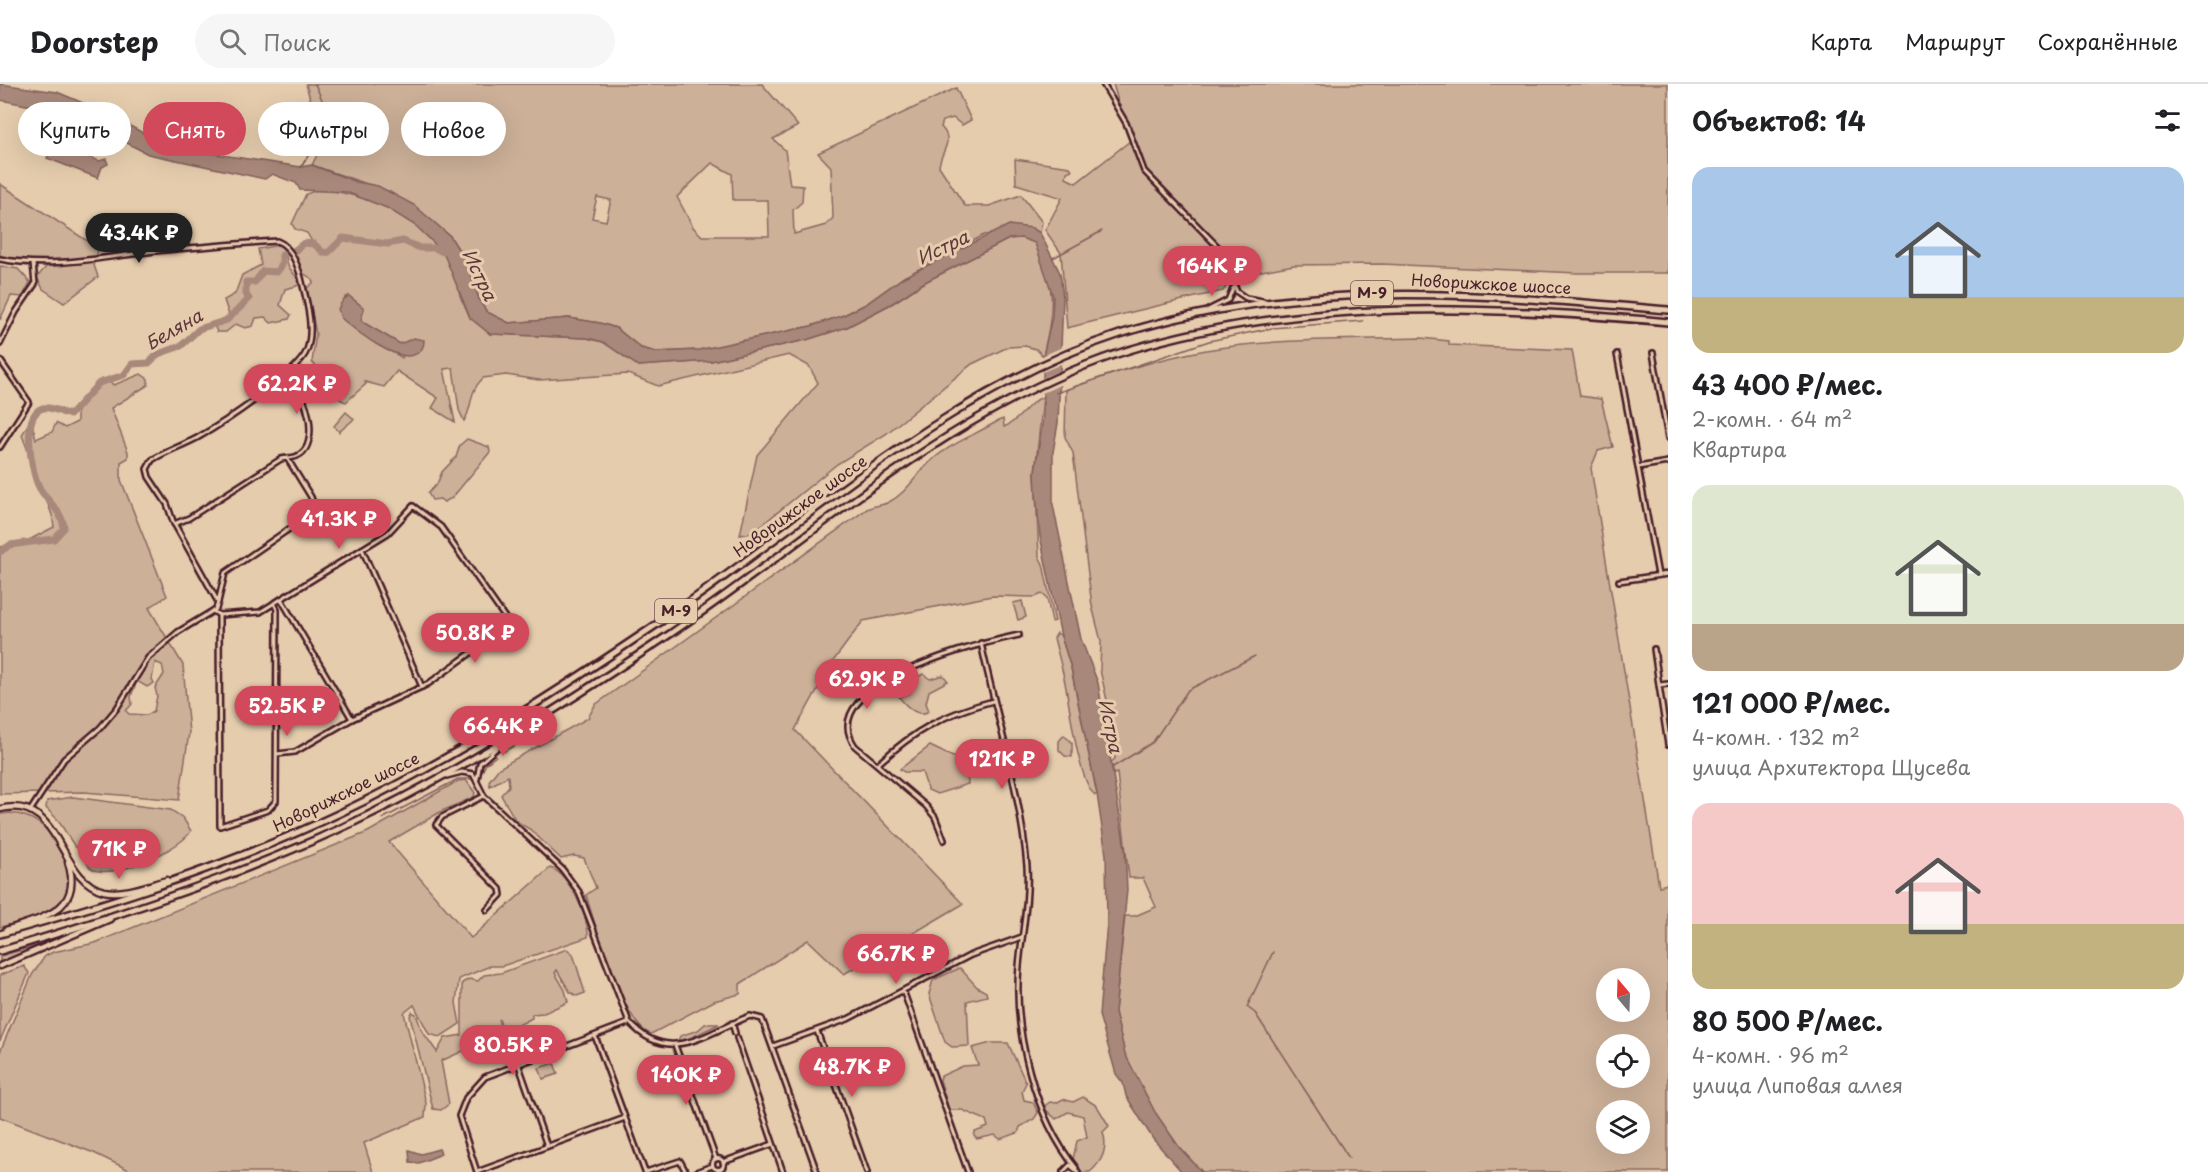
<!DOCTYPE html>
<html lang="ru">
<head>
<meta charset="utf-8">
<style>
  :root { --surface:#fff; --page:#f6f6f6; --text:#202124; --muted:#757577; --line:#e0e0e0; --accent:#d1495b }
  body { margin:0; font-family:"Playpen Sans",sans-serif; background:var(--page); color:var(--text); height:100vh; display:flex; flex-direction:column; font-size:22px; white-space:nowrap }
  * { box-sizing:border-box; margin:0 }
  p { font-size:20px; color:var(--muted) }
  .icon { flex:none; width:33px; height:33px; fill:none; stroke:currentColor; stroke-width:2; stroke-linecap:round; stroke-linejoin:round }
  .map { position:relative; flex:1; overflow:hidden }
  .side { display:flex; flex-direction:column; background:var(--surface); width:540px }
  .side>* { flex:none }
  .banner { position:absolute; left:18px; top:18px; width:570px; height:54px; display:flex; gap:12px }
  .needle { width:39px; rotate:341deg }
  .buttons { position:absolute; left:1596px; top:884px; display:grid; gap:12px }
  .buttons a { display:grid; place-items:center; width:54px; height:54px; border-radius:50%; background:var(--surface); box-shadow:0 6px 24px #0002; font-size:30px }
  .price { position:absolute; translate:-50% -51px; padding:0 14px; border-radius:21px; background:var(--accent); color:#fff; font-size:20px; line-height:39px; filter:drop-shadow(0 2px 3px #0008) }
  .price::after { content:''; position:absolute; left:50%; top:36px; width:18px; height:14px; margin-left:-9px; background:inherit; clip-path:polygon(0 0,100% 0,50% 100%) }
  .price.selected { background:#222; color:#fff }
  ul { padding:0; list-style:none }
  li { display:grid; align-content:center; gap:12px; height:318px; padding:0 24px }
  li span { display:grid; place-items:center; height:186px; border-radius:18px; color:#555 }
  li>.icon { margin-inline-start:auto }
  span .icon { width:108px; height:108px; fill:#fffc; stroke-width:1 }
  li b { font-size:26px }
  h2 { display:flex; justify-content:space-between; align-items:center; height:72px; padding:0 24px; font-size:26px }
  .chip { padding:0 21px; border-radius:27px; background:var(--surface); box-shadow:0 6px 24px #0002; font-size:21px; line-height:54px }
  .chip.selected { background:var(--accent); color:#fff }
  header { display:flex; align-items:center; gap:36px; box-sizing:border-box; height:84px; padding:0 30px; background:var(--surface); border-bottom:2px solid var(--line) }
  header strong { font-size:28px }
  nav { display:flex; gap:33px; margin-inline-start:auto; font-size:21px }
  .search { width:420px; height:54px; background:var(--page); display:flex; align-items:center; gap:15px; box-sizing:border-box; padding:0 21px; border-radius:33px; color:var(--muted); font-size:22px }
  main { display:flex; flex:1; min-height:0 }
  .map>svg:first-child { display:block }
  .green { fill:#ccb098; stroke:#8b6862; stroke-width:1.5; fill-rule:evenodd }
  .water { fill:#a8887a; stroke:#825e5a; stroke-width:1.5 }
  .pier { fill:#e5ccad }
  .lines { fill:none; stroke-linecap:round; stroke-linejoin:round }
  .stream { stroke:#825e5a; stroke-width:1.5 }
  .river { stroke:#a8887a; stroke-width:7 }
  .street-casing { stroke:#4a1f2b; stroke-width:8 }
  .secondary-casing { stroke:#4a1f2b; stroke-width:9 }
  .highway-casing { stroke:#4a1f2b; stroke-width:10 }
  .street { stroke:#e5ccad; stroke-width:3 }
  .secondary { stroke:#e5ccad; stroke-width:4.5 }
  .highway { stroke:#e5ccad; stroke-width:5 }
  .labels { text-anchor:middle; stroke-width:6; stroke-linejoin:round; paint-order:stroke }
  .shield { fill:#e5ccad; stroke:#785352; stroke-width:1.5 }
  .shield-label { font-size:15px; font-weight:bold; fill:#4a1f2b }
  .street-label { font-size:16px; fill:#4a1f2b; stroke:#e5ccad }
  .water-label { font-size:18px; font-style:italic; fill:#5d343b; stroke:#e5ccad }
</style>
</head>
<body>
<header>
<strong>Doorstep</strong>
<div class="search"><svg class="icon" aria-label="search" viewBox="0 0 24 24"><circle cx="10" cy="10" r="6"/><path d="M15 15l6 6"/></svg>Поиск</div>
<nav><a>Карта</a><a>Маршрут</a><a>Сохранённые</a></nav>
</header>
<main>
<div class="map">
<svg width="1668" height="1088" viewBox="0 0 1668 1088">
  <rect width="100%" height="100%" fill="#e5ccad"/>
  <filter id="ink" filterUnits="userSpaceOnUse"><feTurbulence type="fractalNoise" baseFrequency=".0167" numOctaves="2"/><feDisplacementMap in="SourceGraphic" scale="12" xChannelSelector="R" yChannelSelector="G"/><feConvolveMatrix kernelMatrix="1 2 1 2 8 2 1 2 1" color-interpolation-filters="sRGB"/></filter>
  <g filter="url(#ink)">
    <g class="green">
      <path d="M306,0H762L798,42L773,55L785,66L790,101L803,102L802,118L793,126L794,150L826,141L833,134L831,83L818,69L956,4L971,36L962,41L953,34L943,37L941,43C955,57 941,67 939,82L965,122H989L1021,111L1042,138L1040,149L1031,144L984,151L904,193L866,220L844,231L811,242L699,266L656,268L641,264L616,244L600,239L569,234L509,239L487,228L480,218L467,179L450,152L431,136L390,108L312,81L318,69L317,64L332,37L328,22L317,26L312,23ZM712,79L732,90L733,116H768L769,152H702L693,143L677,113ZM597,113L611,116L606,137L592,134Z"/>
      <path d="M1113,0H1668V189H1578L1382,180L1294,181L1241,191L1229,183L1223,196L1226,203L1223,207C1171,218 1119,231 1067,244L1061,169L1045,146L1062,114L1016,100L1015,75L1070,83L1072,86L1067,88L1066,94L1076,99L1130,57Z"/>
      <path d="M0,100L86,156L98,167L96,174L28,177L0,172Z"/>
      <path d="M320,105C368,111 427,134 450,180C456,192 457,207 463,219C469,231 481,241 490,250L587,254L603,258L638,282L711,277L806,256L847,243L893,219L925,198L1009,155L1021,153L1035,159C1058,202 1053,228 1043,272L1036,265L1025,262L1008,263L972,280L886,350L837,380L752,449L740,451L757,371L818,299L809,282L789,271L658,302L628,290L539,296L506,291L483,294C467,310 474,322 464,337L459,326L453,284L444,285L455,338L432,324L438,314L397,287L384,303L365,298L366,300L346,318C327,311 336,301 327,291C322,286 316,284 312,278L316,250L307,204L313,199L312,195L303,189L295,170L311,156L307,149L295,145L292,140L306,110ZM349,212L364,224L361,236L364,239L400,260L411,257L402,274L341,234L345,213Z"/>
      <path d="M279,161L285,166L288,182L300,198L297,202L285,205L280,221L291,231L289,235L271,239L265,233L256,234L253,242L245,244L236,240L226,248H217L214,241L229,231L224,216L235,210L242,191L261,181L258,165Z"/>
      <path d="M93,178L98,193L64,219L43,205L37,193L47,182Z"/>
      <path d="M0,182L18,185L30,198L23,213L11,212L0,236Z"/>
      <path d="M1421,254L1449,257V261L1572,266L1580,312L1601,315L1613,363L1598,367L1591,384L1659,802L1668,800V1088H1202L1179,1063L1155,1029L1125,970L1115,928L1125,832H1135L1156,823L1143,794H1129L1117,689L1114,690L1111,678L1115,675L1109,625L1100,586L1101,557L1092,522L1073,369L1065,353L1066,306C1111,289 1158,275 1206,266C1277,254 1350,256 1421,254ZM1606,894H1640V927H1606ZM1606,960H1640V993H1606ZM1606,1026H1640V1059H1606Z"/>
      <path d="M141,290L148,295V301L111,324L128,368V374L121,378V396L167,512L149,524L183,581L189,649L179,716L84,708L0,710V463L29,456L54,443L52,431L22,351L31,335L36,355L52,348L56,339L65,344L77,338V322L103,295L114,301ZM155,578L162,581L164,590L155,604L157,612L154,627L147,631L129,630L126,627L132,620L131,612L137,597L147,603L154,599L152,595Z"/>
      <path d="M1043,313L1035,388L1039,472L1043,480L1055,537L1052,538L1047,514L1042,510L1035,513L992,512L863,537L834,576L795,646L963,820L844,890L808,856L740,900V910L714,917L651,950C624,943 594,838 586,811L596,804L584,774L574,772L561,775L531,746L516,737L501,711L509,702L508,692L490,702L489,697L499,684L588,634L595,621L867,425C874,421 882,422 889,418C905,410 914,394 926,382C944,362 975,351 998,337L1003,335L1004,343C1022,336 1026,319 1043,313Z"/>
      <path d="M346,328L354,335L339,348L334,342Z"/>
      <path d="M467,355L489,363L490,368L452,414L444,418L440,415L432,416L428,409L437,400L442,388L456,373L460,361Z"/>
      <path d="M1022,517L1026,533L1018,536L1013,519Z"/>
      <path d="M1057,549L1061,552L1071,584L1097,710L1095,711C1079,699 1070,625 1066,604C1063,587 1058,570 1054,554Z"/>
      <path d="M923,590L930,595L943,591L948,597L929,607L926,619L929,627C918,634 906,622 899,613L910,609V598Z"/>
      <path d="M1064,651L1072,659V673L1065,672L1059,666V657Z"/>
      <path d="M930,662L953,673L970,670L973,676C962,684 968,688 968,700L937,710L928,706L922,688H904L900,685Z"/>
      <path d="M466,696L475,709L474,713L442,727L389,758L471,854L550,784C569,789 589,834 588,853L502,882H490L459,895L456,919L460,940L440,953L429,950L414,921L404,929L426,1019L425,1033L364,1059L373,1088H133L94,1069L0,1033V968L32,891L45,872L53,868L95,859L368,748L458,697Z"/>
      <path d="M73,713L171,726L183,734L191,747C180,768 76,814 87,767L75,763L58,736L46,724L47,717Z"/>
      <path d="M10,729C22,730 31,733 40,740C60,757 82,802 57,823C43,835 18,838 0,843V730Z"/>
      <path d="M43,860L0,879V872Z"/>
      <path d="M567,865L573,870L585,909L577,912L570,908L557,886L555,889L565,906L568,918L544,929L532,930V934L507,947L503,946L499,935V951L441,977L449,1020L441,1026L433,1025L410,932L412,928L416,930L422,947L437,968L445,954L462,951V899L469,895L478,897L484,891L501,889Z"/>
      <path d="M24,882L29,889L0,957V891Z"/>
      <path d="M960,884L977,903L986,908L987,912L967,917L969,962L952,963L945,958L929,910L933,896Z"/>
      <path d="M705,940H719L690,954L678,957L680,952L698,946Z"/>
      <path d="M991,959H1008L1026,999L1022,1007L1024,1016L1033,1018L1038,1029L1034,1035L1020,1043L1018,1049L1000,1055L995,1051L977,1055L974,1052L975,1048L988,1043L986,1036L962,1026H949L940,996L941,992L963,982L978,981L972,964Z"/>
      <path d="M554,979L558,990L543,995L539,984Z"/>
      <path d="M1083,1013L1097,1022L1109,1042L1103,1048C1108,1064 1103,1077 1090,1088H1082L1073,1075L1077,1057L1087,1053L1083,1032L1068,1028L1056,1035L1043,1023L1050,1018L1056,1019L1063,1015L1073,1018Z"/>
    </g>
    <g class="water">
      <path d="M0,0L57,8L102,27L169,63L301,83L312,81L357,98L378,102L414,121L450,152L467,179L480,218L487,228L509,239L569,234L600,239L616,244L641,264L656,268L699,266L811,242L844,231L866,220L904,193L1009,141L1032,144L1040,149L1060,189L1063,214L1058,339L1053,368V421L1081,555L1098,599L1125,764L1127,806L1115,928L1125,970L1155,1028L1179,1063L1202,1088H1182L1153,1055L1126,1012L1123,999L1116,990L1099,931L1107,839L1106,771L1097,710L1071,584L1061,552L1040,452L1036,411L1035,388L1043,333V272L1052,233L1053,212L1035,159L1021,154L1009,155L925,198L893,219L847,243L806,256L711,277L638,282L603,258L587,254L490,250L470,234L443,168L416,142L387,124L346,108L300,106L296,99L272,90L265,95L148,70L85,37L57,27L0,16Z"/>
      <path d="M53,59L99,77L106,75L108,80L102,83L98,94L47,74Z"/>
      <path d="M349,212L364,224L361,236L364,239L400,260L414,254L424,256C424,261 423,265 419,268C401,284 355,246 341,234L338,225L343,216Z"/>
      <path d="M439,1065L441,1069L439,1071L419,1079L410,1078L409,1066L421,1070Z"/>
    </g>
    <g class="pier">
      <path d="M1065,262L1064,279L1040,289V273Z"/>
      <path d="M1063,285L1062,300L1040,310V295Z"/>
    </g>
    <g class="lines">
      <g class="stream">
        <path d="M301,83L331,36L315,0"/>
        <path d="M1053,174L1102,147"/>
        <path d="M1056,309L1209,257L1272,244L1363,237"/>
        <path d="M503,668L532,652"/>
        <path d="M1113,683L1153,658L1188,606L1255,572"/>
        <path d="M481,690L486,680L496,672"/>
        <path d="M382,735L458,695H471"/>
        <path d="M1273,868L1247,923L1255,929L1349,1074"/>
      </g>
      <path class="river" d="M0,468L10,461L54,455L64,444C62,425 45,417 38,401C31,385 21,330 43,324C52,322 61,329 70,331L99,299L124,291L132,280L149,279L158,270L181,262L199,245L227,236L249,215L246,210V198H255L263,187L277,188L282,181V171L295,166L304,159L314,160L324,169L329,168L343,154L387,160L403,157L420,164H435L443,168L449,164"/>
      <g class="street-casing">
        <g id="street">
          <path d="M1103,0L1126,39L1144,87L1221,166L1237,208L1246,214L1263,217"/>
          <path d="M0,175C52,185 104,173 156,167C196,163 237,160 277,157C292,162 300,187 303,202C308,222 314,246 307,266C298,290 222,340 197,354C182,362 166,367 152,376L147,385L149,393L167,420L174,440L189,434L281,375L287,374L311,413L314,423L308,432L225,489L218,518"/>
          <path d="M1208,226L1228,216L1233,204"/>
          <path d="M0,260L16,228L35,200L33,179"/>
          <path d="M1653,269L1668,354"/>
          <path d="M1617,270L1658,491"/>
          <path d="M0,276L29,318L0,363"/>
          <path d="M287,374C317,374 312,334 303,315C299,307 292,299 287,291"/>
          <path d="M1638,383L1668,378"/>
          <path d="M362,465L422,603"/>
          <path d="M1619,497L1668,490"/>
          <path d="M281,515L352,635"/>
          <path d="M213,527L219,531L260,528L388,449L413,422L441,443L508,538L507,543L428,600L352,635L295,668L277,670"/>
          <path d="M219,531L220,742L268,726L276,717L277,526L274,519"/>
          <path d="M981,559C996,630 1021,711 1027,782C1029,816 1022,849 1019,882C1013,946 1034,1033 1076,1084"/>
          <path d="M1654,565L1659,601"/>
          <path d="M1668,600L1659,601L1668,661"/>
          <path d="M878,680C915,646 944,630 993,617"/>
          <path d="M447,692L462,688L473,690L484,712L562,785L579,808L629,938C669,982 704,950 750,932L762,935L817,1088"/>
          <path d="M477,695L480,679L498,663"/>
          <path d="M484,712L442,733L436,741L500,805L501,811L487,826"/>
          <path d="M30,727L64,675L100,644L117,624L148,574L178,548L216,525L218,518L175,441"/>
          <path d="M944,756L935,733L926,722L855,662C812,600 982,559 1019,551"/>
          <path d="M904,909L968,1088"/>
          <path d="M732,939L735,949"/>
          <path d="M817,947L867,1088"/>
          <path d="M595,952L645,1088"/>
          <path d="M737,954L783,1088"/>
          <path d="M675,961L716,1075"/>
          <path d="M773,962L848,935L971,871L1022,853"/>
          <path d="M518,979L547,1062"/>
          <path d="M625,1034L477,1088L459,1032L466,1014L485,993L628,939"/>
          <circle cx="718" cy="1080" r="5.5"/>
          <path d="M723,1078L773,1060"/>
          <path d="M646,1088L680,1077L686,1088"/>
          <path d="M696,1088L712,1082"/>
          <path d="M1063,1088L1070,1081L1078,1088"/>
        </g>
      </g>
      <g class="secondary-casing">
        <g id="secondary">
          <path d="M0,725C62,710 57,796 104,807C125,811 148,801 167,796"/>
          <path d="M6,846C41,834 84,827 68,778"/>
          <path d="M0,882L110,835"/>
        </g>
      </g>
      <g class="highway-casing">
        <g id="highway">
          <path d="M0,850C115,818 230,781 338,730C454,675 563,604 669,532C815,432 949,305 1120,250C1299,193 1484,210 1668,226"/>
          <path d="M0,867C114,833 229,795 337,746C454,692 564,621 670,550C818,450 955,320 1129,266C1302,213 1490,222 1668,238"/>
        </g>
      </g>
      <use href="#street" class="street"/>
      <use href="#secondary" class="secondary"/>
      <use href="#highway" class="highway"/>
    </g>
  </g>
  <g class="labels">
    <g class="shield">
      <rect x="1351" y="197" width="42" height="24" rx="4.5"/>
      <rect x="655" y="515" width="42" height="24" rx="4.5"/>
    </g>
    <g class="shield-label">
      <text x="1372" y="214">М-9</text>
      <text x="676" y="532">М-9</text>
    </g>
    <g class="street-label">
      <text transform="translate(1491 200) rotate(3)" y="6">Новорижское шоссе</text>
      <text transform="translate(800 422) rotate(-36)" y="6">Новорижское шоссе</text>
      <text transform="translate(346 708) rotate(-26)" y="6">Новорижское шоссе</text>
    </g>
    <g class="water-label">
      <text transform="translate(943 164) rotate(-26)" y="6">Истра</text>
      <text transform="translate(479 191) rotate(64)" y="6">Истра</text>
      <text transform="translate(174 246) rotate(-30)" y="6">Беляна</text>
      <text transform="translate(1110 642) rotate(78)" y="6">Истра</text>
    </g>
  </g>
</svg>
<div class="buttons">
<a><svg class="needle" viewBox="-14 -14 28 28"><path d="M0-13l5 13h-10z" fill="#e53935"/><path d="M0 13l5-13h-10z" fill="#757577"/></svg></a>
<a><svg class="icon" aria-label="locate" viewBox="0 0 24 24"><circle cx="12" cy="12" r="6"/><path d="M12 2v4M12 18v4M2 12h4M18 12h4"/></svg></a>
<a><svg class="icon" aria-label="layers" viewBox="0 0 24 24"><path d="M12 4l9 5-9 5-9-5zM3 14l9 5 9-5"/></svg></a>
</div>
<b class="price selected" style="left:139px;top:180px">43.4K ₽</b>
<b class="price" style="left:1212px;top:213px">164K ₽</b>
<b class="price" style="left:297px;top:331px">62.2K ₽</b>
<b class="price" style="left:339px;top:466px">41.3K ₽</b>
<b class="price" style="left:475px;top:580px">50.8K ₽</b>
<b class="price" style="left:867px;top:626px">62.9K ₽</b>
<b class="price" style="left:287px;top:653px">52.5K ₽</b>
<b class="price" style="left:503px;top:673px">66.4K ₽</b>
<b class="price" style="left:1002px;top:706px">121K ₽</b>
<b class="price" style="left:119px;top:796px">71K ₽</b>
<b class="price" style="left:896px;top:901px">66.7K ₽</b>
<b class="price" style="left:513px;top:992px">80.5K ₽</b>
<b class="price" style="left:852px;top:1014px">48.7K ₽</b>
<b class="price" style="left:686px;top:1022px">140K ₽</b>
<div class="banner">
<a class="chip">Купить</a>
<a class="chip selected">Снять</a>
<a class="chip">Фильтры</a>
<a class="chip">Новое</a>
</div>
</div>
<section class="side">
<h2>Объектов: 14<svg class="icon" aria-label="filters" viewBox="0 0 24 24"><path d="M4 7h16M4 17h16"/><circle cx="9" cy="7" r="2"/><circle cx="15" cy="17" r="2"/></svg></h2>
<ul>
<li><span style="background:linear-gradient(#a9c7e8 70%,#c2b280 0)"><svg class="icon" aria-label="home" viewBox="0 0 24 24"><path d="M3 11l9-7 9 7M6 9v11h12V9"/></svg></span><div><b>43 400 ₽/мес.</b><p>2-комн. · 64 m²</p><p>Квартира</p></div></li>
<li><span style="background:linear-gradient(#dfe7d0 75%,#b9a48a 0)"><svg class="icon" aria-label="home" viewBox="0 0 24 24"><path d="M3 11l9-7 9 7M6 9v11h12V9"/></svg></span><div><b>121 000 ₽/мес.</b><p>4-комн. · 132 m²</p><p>улица Архитектора Щусева</p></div></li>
<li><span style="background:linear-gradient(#f6c9c9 65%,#c2b280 0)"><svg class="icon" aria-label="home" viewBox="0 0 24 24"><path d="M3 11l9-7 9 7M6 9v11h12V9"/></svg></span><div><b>80 500 ₽/мес.</b><p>4-комн. · 96 m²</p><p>улица Липовая аллея</p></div></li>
</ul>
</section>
</main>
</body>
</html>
